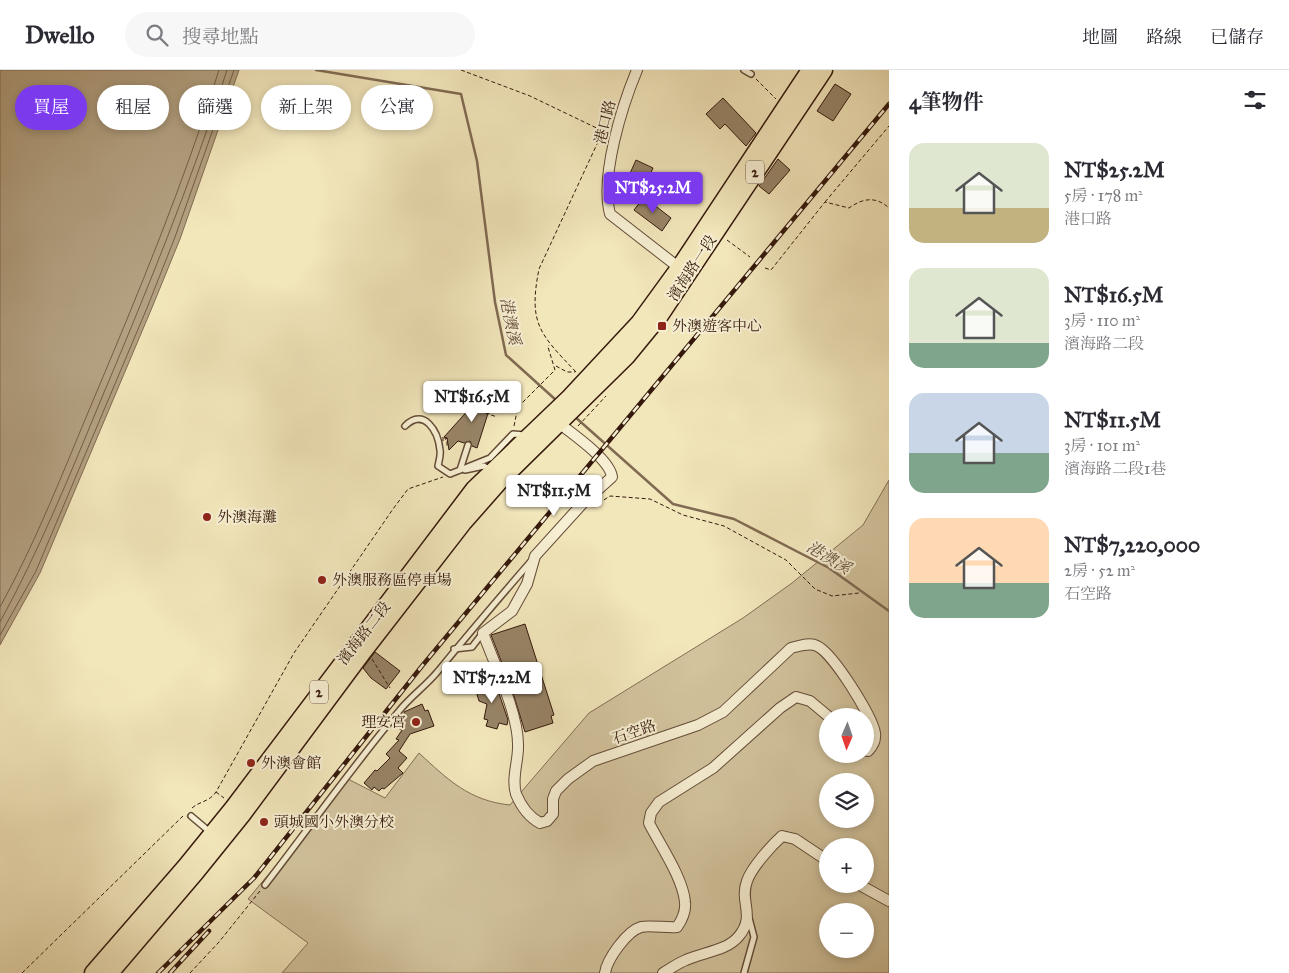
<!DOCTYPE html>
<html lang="zh-TW">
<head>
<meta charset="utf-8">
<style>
  :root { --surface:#fff; --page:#f7f7f7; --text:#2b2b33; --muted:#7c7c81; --line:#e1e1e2; --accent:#7c3aed }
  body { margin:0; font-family:"IM FELL Great Primer","Noto Serif TC",serif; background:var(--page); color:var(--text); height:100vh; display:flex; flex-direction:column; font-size:19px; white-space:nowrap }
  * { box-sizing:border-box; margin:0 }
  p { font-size:16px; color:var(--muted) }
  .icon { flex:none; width:28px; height:28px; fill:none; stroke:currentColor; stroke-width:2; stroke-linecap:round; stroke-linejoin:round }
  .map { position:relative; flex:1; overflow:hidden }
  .sheet { display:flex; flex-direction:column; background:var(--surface); width:400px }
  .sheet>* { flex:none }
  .top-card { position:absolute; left:15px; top:15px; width:475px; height:45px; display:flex; gap:10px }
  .needle { width:32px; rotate:182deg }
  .tools { position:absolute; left:819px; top:638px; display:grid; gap:10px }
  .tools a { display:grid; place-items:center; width:55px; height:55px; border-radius:50%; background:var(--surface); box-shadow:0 2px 8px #0003; font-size:25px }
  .price { position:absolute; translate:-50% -42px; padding:0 11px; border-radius:5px; background:#fff; color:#222; font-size:16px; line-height:32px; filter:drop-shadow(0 1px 2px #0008) }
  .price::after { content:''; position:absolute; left:50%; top:30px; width:15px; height:11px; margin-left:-8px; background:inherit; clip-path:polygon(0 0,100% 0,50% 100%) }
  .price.active { background:var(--accent); color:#fff }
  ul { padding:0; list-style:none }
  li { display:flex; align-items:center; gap:15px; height:125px; padding:0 20px }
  li span { display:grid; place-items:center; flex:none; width:140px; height:100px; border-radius:15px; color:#555 }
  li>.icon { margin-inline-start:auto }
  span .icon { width:60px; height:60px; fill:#fffc; stroke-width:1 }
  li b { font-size:21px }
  h2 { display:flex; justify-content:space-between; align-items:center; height:60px; padding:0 20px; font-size:21px }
  .chip { padding:0 18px; border-radius:22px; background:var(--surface); box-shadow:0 2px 8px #0003; font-size:18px; line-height:45px }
  .chip.active { background:var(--accent); color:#fff }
  header { display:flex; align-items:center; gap:30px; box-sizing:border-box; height:70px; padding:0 25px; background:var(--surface); border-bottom:1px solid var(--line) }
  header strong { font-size:24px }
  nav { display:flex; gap:28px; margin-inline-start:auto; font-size:18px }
  .search { width:350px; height:45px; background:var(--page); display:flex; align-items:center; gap:12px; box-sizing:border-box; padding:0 18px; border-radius:28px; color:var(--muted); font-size:19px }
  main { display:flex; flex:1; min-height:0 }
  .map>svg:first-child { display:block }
  .green { fill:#d2c39d; stroke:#846e54; fill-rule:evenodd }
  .water { fill:#b2a080; stroke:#806a52 }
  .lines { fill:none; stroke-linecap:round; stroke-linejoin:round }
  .shore { stroke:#745c46; stroke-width:1 }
  .stream { stroke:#806a52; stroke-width:2.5 }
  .building { fill:#978467; stroke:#35190c }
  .lane-casing { stroke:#644c38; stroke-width:8 }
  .street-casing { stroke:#644c38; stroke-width:12 }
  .primary-casing { stroke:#35190c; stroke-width:19 }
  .path { stroke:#35190c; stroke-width:1; stroke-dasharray:4 2.5; stroke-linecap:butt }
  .lane { stroke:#f7efd3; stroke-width:5 }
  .street { stroke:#f7efd3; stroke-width:10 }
  .primary { stroke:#f2e6bb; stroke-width:16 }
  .rail-casing { stroke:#35190c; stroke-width:4.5 }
  .rail { stroke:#f7efd3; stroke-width:2.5; stroke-dasharray:8; stroke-linecap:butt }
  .path-bridge { stroke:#35190c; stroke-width:1; stroke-dasharray:4 2.5; stroke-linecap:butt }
  .poi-dot { fill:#8f2418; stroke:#f7efd3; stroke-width:2 }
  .labels { text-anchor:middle; stroke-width:4; stroke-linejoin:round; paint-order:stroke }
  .shield { fill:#f7efd3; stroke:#6f5948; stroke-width:1 }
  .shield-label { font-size:14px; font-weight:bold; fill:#35190c }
  .street-label { font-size:15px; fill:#35190c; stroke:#f7efd3 }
  .poi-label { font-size:15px; fill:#35190c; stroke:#f7efd3; text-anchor:start }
  .water-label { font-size:16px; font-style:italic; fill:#674f3a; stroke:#f7efd3 }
</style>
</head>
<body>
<header>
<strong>Dwello</strong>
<div class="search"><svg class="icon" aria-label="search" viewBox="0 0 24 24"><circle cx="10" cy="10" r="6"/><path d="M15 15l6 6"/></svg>搜尋地點</div>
<nav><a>地圖</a><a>路線</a><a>已儲存</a></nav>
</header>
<main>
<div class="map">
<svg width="889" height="903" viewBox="0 0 889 903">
  <rect width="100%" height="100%" fill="#f2e6bb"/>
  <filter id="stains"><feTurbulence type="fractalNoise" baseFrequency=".004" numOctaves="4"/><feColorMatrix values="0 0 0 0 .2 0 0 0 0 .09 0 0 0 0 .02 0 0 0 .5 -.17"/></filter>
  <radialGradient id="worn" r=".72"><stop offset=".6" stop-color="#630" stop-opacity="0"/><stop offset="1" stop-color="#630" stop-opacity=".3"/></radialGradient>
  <path class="green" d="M889,410V903H282L308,873L248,829L348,709L385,728L419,683C448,710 470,731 510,735L589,643L743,548L792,513L863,455ZM828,646H865V684H828ZM828,711H865V749H828ZM828,776H865V814H828ZM828,841H865V879H828Z"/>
  <path class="water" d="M0,0H239L180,169L151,240L40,503L0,575Z"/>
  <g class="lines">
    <g class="shore">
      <path d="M0,537C36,472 63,402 92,333C138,224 184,113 219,0"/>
      <path d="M0,552C39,481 69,407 100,332C146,223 191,113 227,0"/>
      <path d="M0,565L36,501L147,238L175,167L234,0"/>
    </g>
    <g class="stream">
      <path d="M316,0L461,24L477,91L495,232L506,285L557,331"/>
      <path d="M574,346L673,434L734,449L829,498L889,541"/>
    </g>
  </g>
  <g class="building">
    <path d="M835,14L851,24L833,51L817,41Z"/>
    <path d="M723,28L756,63L746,76L725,54L720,59L706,44Z"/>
    <path d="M778,89L790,100L769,124L759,116Z"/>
    <path d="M636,90L653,98L640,127L623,119Z"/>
    <path d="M644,127L671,148L662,161L634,140Z"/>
    <path d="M497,315L477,378L472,376L470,371L464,373L458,371L449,380L447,368L444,367L471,337Z"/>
    <path d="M525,554L554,645L551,646L553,653L525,662L511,616L491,565Z"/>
    <path d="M375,582L400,601L386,619L371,608L363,598Z"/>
    <path d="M487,606H493L508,650L507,655L499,653L497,659L486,656L488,650L484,649L487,634L479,631L476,621L482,618L480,614L489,611Z"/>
    <path d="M422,634L425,641L428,640L434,656L410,664L399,681L407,688L398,698L403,703L384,719L382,718L379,721L374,717L372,720L364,713L375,700L377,701L390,688L386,684L399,670L396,669L402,660L396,657L401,647L405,646L404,642Z"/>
  </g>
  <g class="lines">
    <g class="lane-casing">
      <g id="lane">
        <path d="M744,0L751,4"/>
        <path d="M405,356C424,337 438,361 440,380C441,385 439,391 438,396L450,404L490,388L513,364L525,365"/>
        <path d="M460,400L468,375"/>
        <path d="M465,400L484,396L490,400"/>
        <path d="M454,579L472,577L482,564"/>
        <path d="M191,746L210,762"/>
        <path d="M265,815C310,757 352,697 399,641C411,626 427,615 439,600C469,563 500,527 532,490"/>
        <path d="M744,903L754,867L749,848"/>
      </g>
    </g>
    <g class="street-casing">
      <g id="street">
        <path d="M637,0C622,36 600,106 610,144L682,200"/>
        <path d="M556,351C570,362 610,389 612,407L583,433L535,486L527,514L512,541L483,563C494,593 518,643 518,674C519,690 511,708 516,724C521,736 529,747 540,753L547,751L553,744V729L556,721L568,709L593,691L698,655L723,642L791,578C799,576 810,572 817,576C833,583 872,646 875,663C876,671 873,676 868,681L865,680"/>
        <path d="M858,814L889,831"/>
        <path d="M605,903C607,889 627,861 641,857C648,855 668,858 677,857C682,850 686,841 685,832C683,808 660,775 649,753L651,743L659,732L713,698L780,638L796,627L810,631L828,646"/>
        <path d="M663,903C670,899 678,893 686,890C703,882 727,881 739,866C756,845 739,832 747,811C752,797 771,776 782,766L795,769L828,791"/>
      </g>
    </g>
    <g class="primary-casing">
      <g id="primary">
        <path d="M93,903L186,796L233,738L474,419L570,327L639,253L679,198L810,0"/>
        <path d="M110,903L196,802L242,745L363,582L463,453L500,411L627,286L659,247L824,0"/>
      </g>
    </g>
    <g class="path">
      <path d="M461,0L530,26L607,63"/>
      <path d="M756,9L776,29"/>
      <path d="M825,132L889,56"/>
      <path d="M727,170L750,187"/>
      <path d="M765,198L771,200L825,132L849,138C863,128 876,126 889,138"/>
      <path d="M556,296L567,302H575"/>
      <path d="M576,302C540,264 528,254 539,199L610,46"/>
      <path d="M426,320L435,324L444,323L455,332L497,347"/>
      <path d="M489,344L491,338"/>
      <path d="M514,356L518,337L555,300L548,277L549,275"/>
      <path d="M578,356L606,326"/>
      <path d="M444,368H447V376"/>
      <path d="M593,437L610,426L650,429L683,445L724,456L786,490L815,519L832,526L859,523"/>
      <path d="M372,589L390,618"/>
      <path d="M216,722L224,728"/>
      <path d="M192,738C200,731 209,732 216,722L294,583L393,439L408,419L443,407"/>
      <path d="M22,903L183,746"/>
      <path d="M190,903L219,872L260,821"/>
    </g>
    <use href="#lane" class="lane"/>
    <use href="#street" class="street"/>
    <use href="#primary" class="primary"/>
    <g class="rail-casing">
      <g id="rail">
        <path d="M158,903L254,808L422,596L889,34"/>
        <path d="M170,903L209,861"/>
      </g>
    </g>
    <use href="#rail" class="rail"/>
    <path class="path-bridge" d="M443,367V371L447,368"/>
  </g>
  <g class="poi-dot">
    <rect x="657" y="251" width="10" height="10" rx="2.5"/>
    <circle cx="207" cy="447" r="5"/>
    <circle cx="322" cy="510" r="5"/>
    <circle cx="416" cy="652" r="5"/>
    <circle cx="251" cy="693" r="5"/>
    <circle cx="264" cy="752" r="5"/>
  </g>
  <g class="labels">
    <g class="shield">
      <rect x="746" y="90.5" width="18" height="23" rx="4"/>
      <rect x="310" y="610.5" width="18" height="23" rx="4"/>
    </g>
    <g class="shield-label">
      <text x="755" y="107">2</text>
      <text x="319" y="627">2</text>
    </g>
    <g class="street-label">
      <text transform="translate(605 52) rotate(-76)" y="5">港口路</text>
      <text transform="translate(692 198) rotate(-57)" y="5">濱海路一段</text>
      <text transform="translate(364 563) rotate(-52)" y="5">濱海路二段</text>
      <text transform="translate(634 662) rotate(-19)" y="5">石空路</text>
    </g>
    <g class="poi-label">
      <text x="672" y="261">外澳遊客中心</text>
      <text x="217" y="452">外澳海灘</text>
      <text x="332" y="515">外澳服務區停車場</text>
      <text x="406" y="657" text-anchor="end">理安宮</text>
      <text x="261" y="698">外澳會館</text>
      <text x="274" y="757">頭城國小外澳分校</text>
    </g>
    <g class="water-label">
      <text transform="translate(511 251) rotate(79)" y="6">港澳溪</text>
      <text transform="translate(829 487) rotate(31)" y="6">港澳溪</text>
    </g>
  </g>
  <rect width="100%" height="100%" filter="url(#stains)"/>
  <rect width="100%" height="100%" fill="url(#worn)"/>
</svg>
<div class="tools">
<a><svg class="needle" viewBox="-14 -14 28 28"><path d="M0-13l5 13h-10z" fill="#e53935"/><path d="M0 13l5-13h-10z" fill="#7c7c81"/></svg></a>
<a><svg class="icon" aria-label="layers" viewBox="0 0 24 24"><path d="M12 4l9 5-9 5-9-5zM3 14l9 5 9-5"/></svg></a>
<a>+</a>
<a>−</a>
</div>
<b class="price active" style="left:653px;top:144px">NT$25.2M</b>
<b class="price" style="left:472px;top:353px">NT$16.5M</b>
<b class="price" style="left:554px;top:447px">NT$11.5M</b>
<b class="price" style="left:492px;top:634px">NT$7.22M</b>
<div class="top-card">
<a class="chip active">買屋</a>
<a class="chip">租屋</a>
<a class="chip">篩選</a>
<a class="chip">新上架</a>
<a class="chip">公寓</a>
</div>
</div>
<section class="sheet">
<h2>4筆物件<svg class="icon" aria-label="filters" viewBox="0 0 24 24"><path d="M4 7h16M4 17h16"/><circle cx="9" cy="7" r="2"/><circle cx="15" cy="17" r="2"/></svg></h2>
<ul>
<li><span style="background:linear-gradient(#dfe7d0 65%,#c2b280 0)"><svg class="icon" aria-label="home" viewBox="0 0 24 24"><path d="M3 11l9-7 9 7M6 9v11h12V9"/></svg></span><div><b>NT$25.2M</b><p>5房 · 178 m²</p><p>港口路</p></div></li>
<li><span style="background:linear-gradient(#dfe7d0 75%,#7fa58c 0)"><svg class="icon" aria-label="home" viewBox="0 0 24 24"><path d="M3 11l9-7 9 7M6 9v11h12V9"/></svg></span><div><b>NT$16.5M</b><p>3房 · 110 m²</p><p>濱海路二段</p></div></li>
<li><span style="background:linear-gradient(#c9d6e8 60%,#7fa58c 0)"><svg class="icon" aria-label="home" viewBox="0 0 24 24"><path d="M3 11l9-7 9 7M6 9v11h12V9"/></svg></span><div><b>NT$11.5M</b><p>3房 · 101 m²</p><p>濱海路二段1巷</p></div></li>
<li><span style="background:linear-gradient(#ffd9b3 65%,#7fa58c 0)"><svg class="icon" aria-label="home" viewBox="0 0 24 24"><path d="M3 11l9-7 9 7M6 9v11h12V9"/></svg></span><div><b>NT$7,220,000</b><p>2房 · 52 m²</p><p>石空路</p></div></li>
</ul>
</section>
</main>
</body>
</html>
